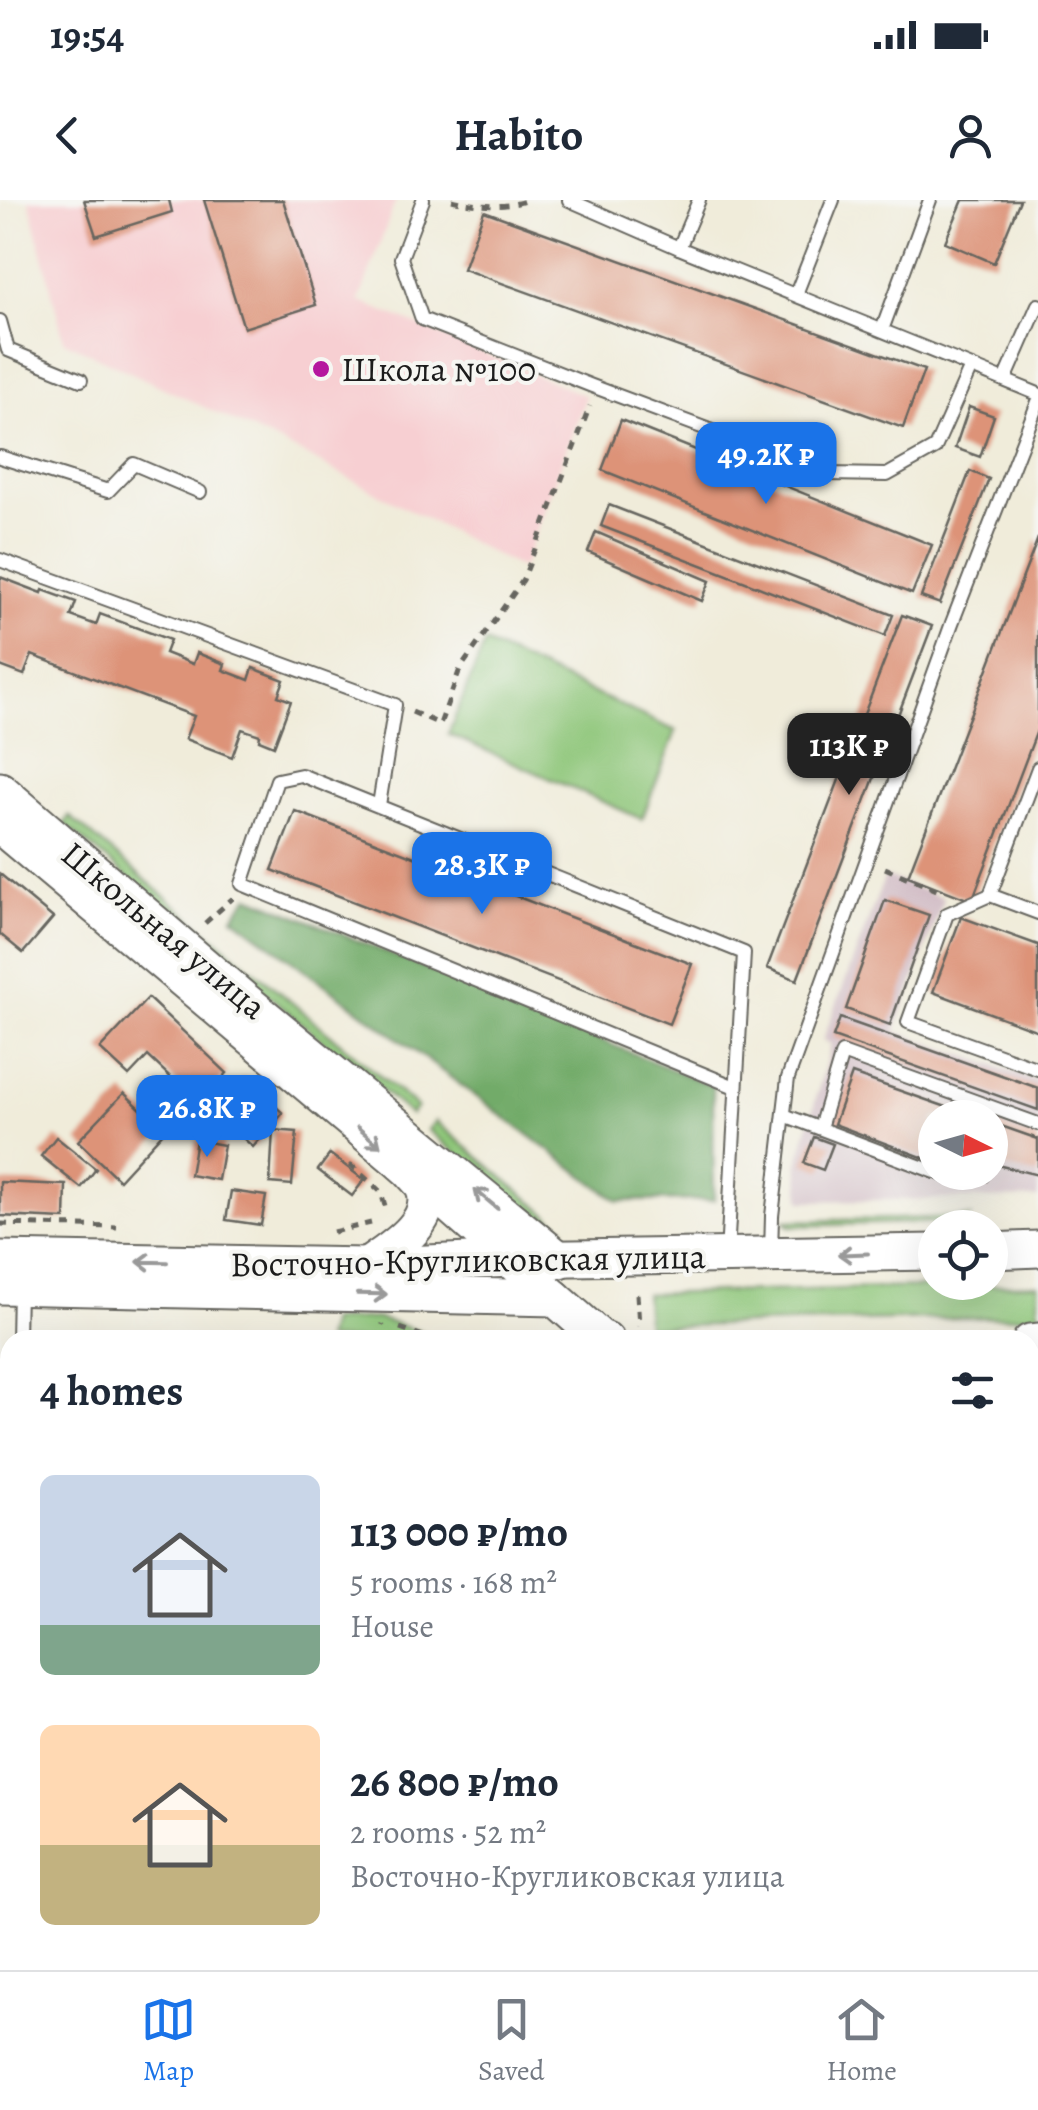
<!DOCTYPE html>
<html lang="en">
<head>
<meta charset="utf-8">
<style>
  :root { --surface:#fff; --page:#f2f2f3; --text:#1f2937; --muted:#747a83; --line:#e0e1e3; --accent:#1a73e8 }
  body { margin:0; font-family:Alegreya,serif; background:var(--page); color:var(--text); height:100vh; display:flex; flex-direction:column; font-size:38px; white-space:nowrap }
  * { box-sizing:border-box; margin:0 }
  p { font-size:32px; color:var(--muted) }
  .icon { flex:none; width:55px; height:55px; fill:none; stroke:currentColor; stroke-width:2; stroke-linecap:round; stroke-linejoin:round }
  .map { position:relative; flex:1; overflow:hidden }
  .side { position:absolute; left:0px; top:1130px; width:1040px; height:640px; display:flex; flex-direction:column; background:var(--surface); border-radius:30px 30px 0 0; box-shadow:0 10px 40px #0002 }
  .side>* { flex:none }
  .needle { width:65px; rotate:95deg }
  .controls { position:absolute; left:918px; top:900px; display:grid; gap:20px }
  .controls a { display:grid; place-items:center; width:90px; height:90px; border-radius:50%; background:var(--surface); box-shadow:0 10px 40px #0002; font-size:50px }
  .price { position:absolute; translate:-50% -85px; padding:0 22px; border-radius:20px; background:var(--accent); color:#fff; font-size:32px; line-height:65px; filter:drop-shadow(0 2px 5px #0008) }
  .price::after { content:''; position:absolute; left:50%; top:60px; width:30px; height:22px; margin-left:-15px; background:inherit; clip-path:polygon(0 0,100% 0,50% 100%) }
  .price.on { background:#222; color:#fff }
  ul { padding:0; list-style:none }
  li { display:flex; align-items:center; gap:30px; height:250px; padding:0 40px }
  li span { display:grid; place-items:center; flex:none; width:280px; height:200px; border-radius:15px; color:#555 }
  li>.icon { margin-inline-start:auto }
  span .icon { width:120px; height:120px; fill:#fffc; stroke-width:1 }
  li b { font-size:42px }
  h2 { display:flex; justify-content:space-between; align-items:center; height:120px; padding:0 40px; font-size:42px }
  .status { display:flex; justify-content:space-between; align-items:center; height:70px; padding:0 50px; background:var(--surface); direction:ltr }
  .status svg { height:28px; fill:currentColor }
  header { display:flex; justify-content:space-between; align-items:center; height:130px; padding:0 40px; background:var(--surface); font-size:45px; font-weight:700 }
  .menu { display:flex; justify-content:space-around; align-items:center; height:140px; border-top:2px solid var(--line); background:var(--surface); font-size:28px; color:var(--muted) }
  .menu a { display:grid; justify-items:center; gap:5px }
  .menu .on { color:var(--accent) }
  .map>svg:first-child { display:block }
  .built { fill:#f7cfd2 }
  .industrial { fill:#d2bdc6; fill-rule:evenodd }
  .green { fill:#8ec679; stroke:#55714a; stroke-width:2.5 }
  .forest { fill:#72ab69; stroke:#476442; stroke-width:2.5 }
  .building { fill:#dd9378 }
  .lines { fill:none; stroke-linecap:round; stroke-linejoin:round }
  .lane-casing { stroke:#66655e; stroke-width:16 }
  .street-casing { stroke:#66655e; stroke-width:29 }
  .secondary-casing { stroke:#66655e; stroke-width:39 }
  .path { stroke:#66655e; stroke-width:5; stroke-dasharray:8 8; stroke-linecap:butt }
  .lane { stroke:#fff; stroke-width:12 }
  .street { stroke:#fff; stroke-width:25 }
  .secondary { stroke:#fff; stroke-width:35 }
  .oneway { stroke:#999 }
  .poi-dot { fill:#b5179e; stroke:#f6f6f2; stroke-width:4 }
  .labels { text-anchor:middle; stroke-width:8; stroke-linejoin:round; paint-order:stroke }
  .poi-label { font-size:35px; fill:#1c1c1c; stroke:#f6f6f2; text-anchor:start }
  .street-label { font-size:35px; fill:#1c1c1c; stroke:#f6f6f2 }
</style>
</head>
<body>
<div class="status"><b>19:54</b><svg viewBox="0 0 49 12"><path d="M0 12V9h3v3zM5 12V6h3v6zM10 12V3h3v9zM15 12V0h3v12zM26 1h20v11H26zM47 4h2v5h-2z"/></svg></div>
<header><svg class="icon" aria-label="back" viewBox="0 0 24 24"><path d="M15 5l-7 7 7 7"/></svg>Habito<svg class="icon" aria-label="person" viewBox="0 0 24 24"><circle cx="12" cy="8" r="4"/><path d="M4 21q1-7 8-7t8 7"/></svg></header>
<div class="map">
<svg width="1038" height="1770" viewBox="0 0 1038 1770">
  <rect width="100%" height="100%" fill="#f6f6f2"/>
  <filter id="ink" filterUnits="userSpaceOnUse"><feTurbulence type="fractalNoise" baseFrequency=".01" numOctaves="2"/><feDisplacementMap in="SourceGraphic" scale="20" xChannelSelector="R" yChannelSelector="G"/><feConvolveMatrix kernelMatrix="1 2 1 2 8 2 1 2 1" color-interpolation-filters="sRGB"/></filter>
  <filter id="wash" filterUnits="userSpaceOnUse"><feTurbulence type="fractalNoise" baseFrequency=".0048" numOctaves="4" result="noise"/><feDisplacementMap in="SourceGraphic" scale="40" xChannelSelector="R" yChannelSelector="G"/><feGaussianBlur stdDeviation="2.25" result="paint"/><feColorMatrix in="noise" values="0 0 0 0 0 0 0 0 0 0 0 0 0 0 0 0 0 1.4 0 .05"/><feComposite in="paint" operator="in"/></filter>
  <g filter="url(#wash)">
    <rect width="100%" height="100%" fill="#f0ecda"/>
    <path class="built" d="M29,0H396L359,101L586,196L522,369L299,252L64,141Z"/>
    <path class="industrial" d="M885,676L944,698L895,831L1038,881V998L801,1001L798,963L831,844L823,840ZM935,918H990V972H935Z"/>
    <g class="green">
      <path d="M485,443L676,531L642,619L448,534Z"/>
      <path d="M69,616L417,907L411,915L64,624Z"/>
      <path d="M435,921L564,1028L556,1031L545,1028L428,930Z"/>
      <path d="M970,1017L964,1022L790,1026L784,1021Z"/>
      <path d="M1038,1084V1116L647,1127L645,1094Z"/>
      <path d="M376,1118L447,1140H325L330,1121Z"/>
      <path d="M1030,1165H1038V1770H391L392,1760H1030Z"/>
    </g>
    <path class="forest" d="M249,696L713,886L714,1000L618,1001L233,717Z"/>
    <g id="blocks">
      <g class="building">
        <path d="M84,0H169L172,12L96,36Z"/>
        <path d="M204,0H283L316,105L244,128Z"/>
        <path d="M963,0H1020L994,63L945,42Z"/>
        <path d="M484,11L924,170L903,228L463,69Z"/>
        <path d="M969,207L994,216L980,257L955,248Z"/>
        <path d="M621,220L932,345L912,394L602,270Z"/>
        <path d="M970,271L989,279L940,404L921,397Z"/>
        <path d="M609,305L893,415L885,436L601,326Z"/>
        <path d="M596,332L710,381L702,401L588,352Z"/>
        <path d="M1038,338V528L972,701L908,676Z"/>
        <path d="M0,377L42,393L43,390L76,402L71,416L96,425L100,414L170,440L165,453L193,464L197,453L225,464L223,470L249,480L253,468L284,480L278,496L291,501L274,546L259,540L260,535L242,529L232,557L185,539L194,516L32,455L24,475L0,466Z"/>
        <path d="M902,415L932,426L797,780L767,768Z"/>
        <path d="M295,611L692,764L669,824L272,670Z"/>
        <path d="M0,674L53,718L23,753L0,734Z"/>
        <path d="M885,700L929,715L890,825L846,809Z"/>
        <path d="M961,717L1038,745V831L933,792Z"/>
        <path d="M148,798L227,873L199,904L148,856L129,876L100,849Z"/>
        <path d="M840,818L1038,888V910L833,837Z"/>
        <path d="M852,874L975,917V918H935V962L834,924Z"/>
        <path d="M244,878L283,913L253,947L214,912Z"/>
        <path d="M124,893L164,931L119,980L78,941Z"/>
        <path d="M990,922L1038,939V975L997,965L987,981L966,973L990,972Z"/>
        <path d="M273,930L297,932L292,985L270,983Z"/>
        <path d="M56,937L96,969L81,988L41,956Z"/>
        <path d="M814,937L833,944L823,970L804,963Z"/>
        <path d="M196,940L224,945L218,980L190,975Z"/>
        <path d="M330,954L364,980L352,996L318,970Z"/>
        <path d="M0,982L66,985L65,1019L0,1016Z"/>
        <path d="M231,991L266,996L261,1025L226,1020Z"/>
      </g>
    </g>
  </g>
  <g filter="url(#ink)">
    <use href="#blocks" fill-opacity="0" stroke="#66655e" stroke-width="2.5"/>
    <g class="lines">
      <g class="lane-casing">
        <g id="lane">
          <path d="M423,0L401,58L422,119L592,186L827,274L887,275L935,248L971,167"/>
          <path d="M569,0L679,48L1038,194"/>
          <path d="M679,48L699,0"/>
          <path d="M796,94L833,0"/>
          <path d="M0,121L8,150L81,180"/>
          <path d="M882,130L930,0"/>
          <path d="M1005,180L1038,105"/>
          <path d="M0,257L108,291L134,264L200,292"/>
          <path d="M0,360L395,505L379,605"/>
          <path d="M1038,568L990,695L1038,713"/>
          <path d="M990,695L947,714L908,822L1038,869"/>
          <path d="M784,915L935,972"/>
          <path d="M820,928L842,853L1038,924"/>
          <path d="M937,972L954,979"/>
          <path d="M771,1053L772,1016L788,878L952,423L1038,202"/>
          <path d="M727,1055L744,753L301,575L277,580L242,684L735,887"/>
          <path d="M18,1140L19,1088"/>
          <path d="M0,1254H10"/>
          <path d="M0,1338L10,1312"/>
        </g>
      </g>
      <g class="street-casing">
        <g id="street">
          <path d="M0,1755L10,1756"/>
          <path d="M59,1760L175,1770"/>
        </g>
      </g>
      <g class="secondary-casing">
        <g id="secondary">
          <path d="M0,590L243,799L560,1060"/>
          <path d="M0,626L399,961L599,1137L606,1140"/>
          <path d="M990,1051L1038,1049"/>
          <path d="M0,1059L366,1066L510,1059L935,1052"/>
          <path d="M367,1066C390,1050 439,1021 423,986C420,981 415,977 412,973"/>
          <path d="M0,1086L555,1098"/>
          <path d="M1030,1142L1038,1141"/>
        </g>
      </g>
      <g class="path">
        <path d="M452,0C478,6 503,9 528,0"/>
        <path d="M412,512L440,524L460,469L523,380L590,206"/>
        <path d="M885,668L944,693"/>
        <path d="M205,723L233,698"/>
        <path d="M350,964L381,992L387,1013"/>
        <path d="M0,1024L117,1027"/>
        <path d="M333,1032L371,1023"/>
        <path d="M637,1094L639,1126"/>
        <path d="M400,1128L435,1140"/>
        <path d="M377,1140L383,1124"/>
        <path d="M1030,1196H1038"/>
        <path d="M1030,1235L1038,1238"/>
        <path d="M1030,1418L1038,1420"/>
        <path d="M1030,1537L1038,1538"/>
        <path d="M1030,1597L1038,1601"/>
        <path d="M1030,1662H1038"/>
        <path d="M619,1760L630,1763L635,1760"/>
        <path d="M637,1760L647,1770"/>
        <path d="M681,1760L691,1763L697,1760"/>
        <path d="M698,1760L708,1770"/>
        <path d="M740,1760C748,1765 752,1765 760,1760"/>
        <path d="M802,1760C809,1765 814,1765 821,1760"/>
        <path d="M863,1760C870,1765 875,1764 882,1760"/>
        <path d="M924,1760L936,1764L943,1760"/>
        <path d="M942,1760L952,1770"/>
        <path d="M986,1760L998,1764L1005,1760"/>
        <path d="M403,1770L404,1760"/>
        <path d="M651,1770L659,1767L667,1770"/>
        <path d="M713,1770L720,1768L727,1770"/>
        <path d="M731,1770L740,1760"/>
        <path d="M775,1770H786"/>
        <path d="M793,1770L801,1760"/>
        <path d="M836,1770L843,1768L848,1770"/>
        <path d="M853,1770L862,1760"/>
        <path d="M899,1770H907"/>
        <path d="M913,1770L923,1760"/>
        <path d="M959,1770H969"/>
        <path d="M974,1770L985,1760"/>
      </g>
      <use href="#lane" class="lane"/>
      <use href="#street" class="street"/>
      <use href="#secondary" class="secondary"/>
    </g>
    <defs><path id="oneway-shaft" d="M-6 0H5M1.5-3L5.5 0L1.5 3" fill="none" stroke-width="1.6" stroke-linecap="round" stroke-linejoin="round" transform="scale(2.5)"/></defs>
    <g class="oneway">
      <use href="#oneway-shaft" transform="translate(369 937) rotate(40)"/>
      <use href="#oneway-shaft" transform="translate(486 999) rotate(-140)"/>
      <use href="#oneway-shaft" transform="translate(853 1054) rotate(178)"/>
      <use href="#oneway-shaft" transform="translate(152 1062) rotate(-179)"/>
      <use href="#oneway-shaft" transform="translate(372 1094) rotate(1)"/>
    </g>
  </g>
  <circle class="poi-dot" cx="321" cy="169" r="10"/>
  <g class="labels">
    <g class="poi-label">
      <text x="341" y="181">Школа №100</text>
    </g>
    <g class="street-label">
      <text transform="translate(164 730) rotate(40)" y="12">Школьная улица</text>
      <text transform="translate(468 1060) rotate(-1)" y="12">Восточно-Кругликовская улица</text>
    </g>
  </g>
</svg>
<div class="controls">
<a><svg class="needle" viewBox="-14 -14 28 28"><path d="M0-13l5 13h-10z" fill="#e53935"/><path d="M0 13l5-13h-10z" fill="#747a83"/></svg></a>
<a><svg class="icon" aria-label="locate" viewBox="0 0 24 24"><circle cx="12" cy="12" r="6"/><path d="M12 2v4M12 18v4M2 12h4M18 12h4"/></svg></a>
</div>
<b class="price" style="left:766px;top:307px">49.2K ₽</b>
<b class="price on" style="left:849px;top:598px">113K ₽</b>
<b class="price" style="left:482px;top:717px">28.3K ₽</b>
<b class="price" style="left:207px;top:960px">26.8K ₽</b>
<section class="side">
<h2>4 homes<svg class="icon" aria-label="filters" viewBox="0 0 24 24"><path d="M4 7h16M4 17h16"/><circle cx="9" cy="7" r="2"/><circle cx="15" cy="17" r="2"/></svg></h2>
<ul>
<li><span style="background:linear-gradient(#c9d6e8 75%,#7fa58c 0)"><svg class="icon" aria-label="home" viewBox="0 0 24 24"><path d="M3 11l9-7 9 7M6 9v11h12V9"/></svg></span><div><b>113 000 ₽/mo</b><p>5 rooms · 168 m²</p><p>House</p></div></li>
<li><span style="background:linear-gradient(#ffd9b3 60%,#c2b280 0)"><svg class="icon" aria-label="home" viewBox="0 0 24 24"><path d="M3 11l9-7 9 7M6 9v11h12V9"/></svg></span><div><b>26 800 ₽/mo</b><p>2 rooms · 52 m²</p><p>Восточно-Кругликовская улица</p></div></li>
</ul>
</section>
</div>
<nav class="menu">
<a class="on"><svg class="icon" aria-label="map" viewBox="0 0 24 24"><path d="M3 6l6-2 6 2 6-2v14l-6 2-6-2-6 2zM9 4v14M15 6v14"/></svg>Map</a>
<a><svg class="icon" aria-label="saved" viewBox="0 0 24 24"><path d="M7 4h10v16l-5-4-5 4z"/></svg>Saved</a>
<a><svg class="icon" aria-label="home" viewBox="0 0 24 24"><path d="M3 11l9-7 9 7M6 9v11h12V9"/></svg>Home</a>
</nav>
</body>
</html>
